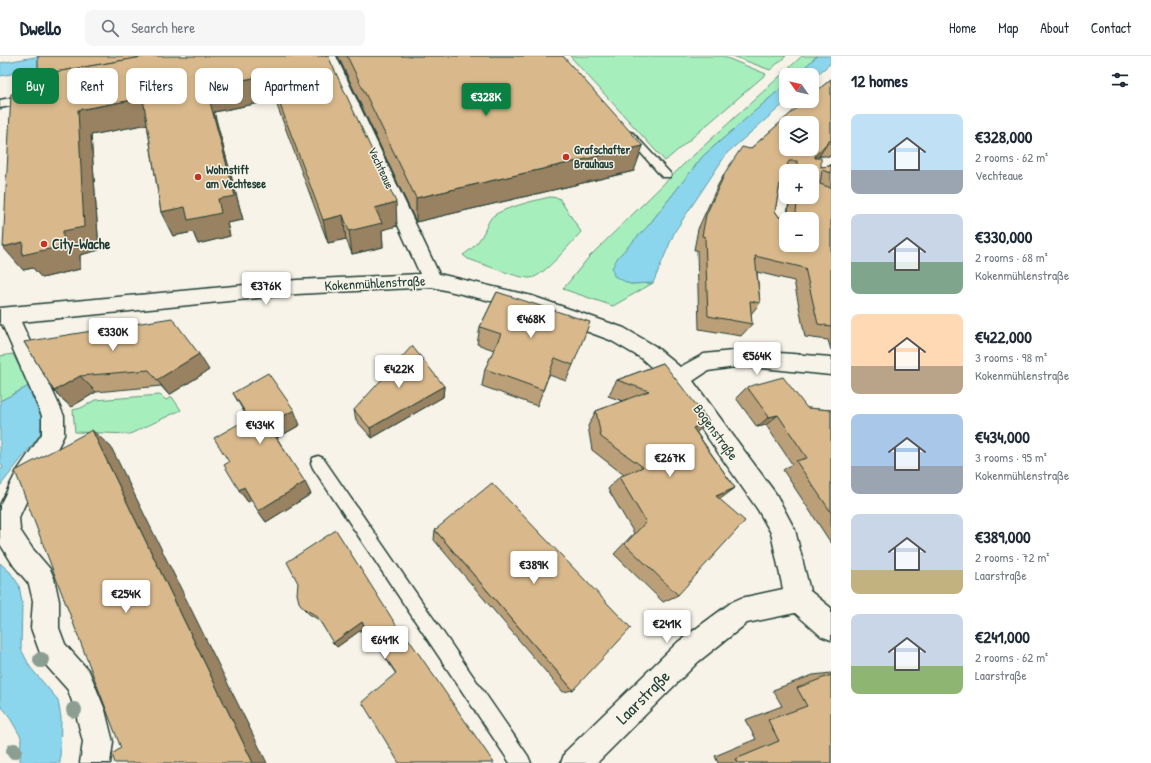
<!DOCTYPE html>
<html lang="en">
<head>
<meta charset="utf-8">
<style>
  :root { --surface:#fff; --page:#f6f6f7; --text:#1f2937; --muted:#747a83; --line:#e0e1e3; --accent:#0b8043 }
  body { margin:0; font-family:"Patrick Hand",sans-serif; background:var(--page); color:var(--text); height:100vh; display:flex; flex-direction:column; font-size:15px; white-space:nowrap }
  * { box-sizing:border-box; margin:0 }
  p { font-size:13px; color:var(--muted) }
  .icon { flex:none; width:22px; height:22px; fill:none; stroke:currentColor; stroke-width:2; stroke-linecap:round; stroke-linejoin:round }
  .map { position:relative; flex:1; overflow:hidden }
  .side { display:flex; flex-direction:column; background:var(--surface); width:320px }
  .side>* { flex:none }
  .hud { position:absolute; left:12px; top:12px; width:380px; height:36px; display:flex; gap:8px }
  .needle { width:26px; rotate:304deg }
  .tools { position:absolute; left:779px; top:12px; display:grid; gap:8px }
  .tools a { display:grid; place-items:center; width:40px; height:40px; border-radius:8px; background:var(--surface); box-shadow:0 2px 6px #0003; font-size:20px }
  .price { position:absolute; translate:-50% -34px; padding:0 9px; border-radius:4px; background:#fff; color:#222; font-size:13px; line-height:26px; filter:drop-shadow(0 1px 2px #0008) }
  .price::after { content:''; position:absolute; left:50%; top:24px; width:12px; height:9px; margin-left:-6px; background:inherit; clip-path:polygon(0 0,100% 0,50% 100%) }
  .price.active { background:var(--accent); color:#fff }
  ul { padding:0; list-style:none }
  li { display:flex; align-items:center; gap:12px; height:100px; padding:0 20px }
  li span { display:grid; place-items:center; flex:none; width:112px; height:80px; border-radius:8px; color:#555 }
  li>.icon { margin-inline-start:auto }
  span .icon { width:48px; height:48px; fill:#fffc; stroke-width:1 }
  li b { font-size:17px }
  h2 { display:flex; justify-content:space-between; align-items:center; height:48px; padding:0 20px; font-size:17px }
  .tag { padding:0 14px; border-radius:8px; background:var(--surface); box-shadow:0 2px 6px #0003; font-size:14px; line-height:36px }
  .tag.active { background:var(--accent); color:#fff }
  header { display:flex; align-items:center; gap:24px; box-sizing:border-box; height:56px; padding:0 20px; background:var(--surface); border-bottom:1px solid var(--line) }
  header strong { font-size:19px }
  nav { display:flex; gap:22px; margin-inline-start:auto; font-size:14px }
  .search { width:280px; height:36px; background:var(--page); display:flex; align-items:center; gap:10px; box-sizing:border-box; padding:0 14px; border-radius:8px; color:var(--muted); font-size:15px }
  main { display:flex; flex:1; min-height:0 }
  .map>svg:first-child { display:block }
  .green { fill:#a6efbd; stroke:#629678 }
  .water { fill:#8cd6ed; stroke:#6099a3 }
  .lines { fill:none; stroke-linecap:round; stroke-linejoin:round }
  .lane-casing { stroke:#1f3d34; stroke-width:3 }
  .street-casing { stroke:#1f3d34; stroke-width:3 }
  .lane { fill:#f7f3e8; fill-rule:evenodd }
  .street { fill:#f7f3e8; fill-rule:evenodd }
  .tree { fill:#8b9e91 }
  .wall { fill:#bb9f78; stroke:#1f3d34; fill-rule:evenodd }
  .shaded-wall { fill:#988262; stroke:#1f3d34 }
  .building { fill:#d9b98c; stroke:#1f3d34; fill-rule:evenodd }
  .poi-dot { fill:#c8321e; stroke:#f7f3e8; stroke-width:1.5 }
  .labels { text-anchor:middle; stroke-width:3; stroke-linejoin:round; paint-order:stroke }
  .far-poi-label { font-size:12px; font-weight:bold; fill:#1f3d34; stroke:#f7f3e8; text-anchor:start }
  .far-street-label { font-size:12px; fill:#1f3d34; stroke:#f7f3e8 }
  .poi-label { font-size:14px; font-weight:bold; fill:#1f3d34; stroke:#f7f3e8; text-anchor:start }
  .street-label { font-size:14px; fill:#1f3d34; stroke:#f7f3e8 }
  .near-street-label { font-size:17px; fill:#1f3d34; stroke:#f7f3e8 }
</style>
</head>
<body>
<header>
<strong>Dwello</strong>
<div class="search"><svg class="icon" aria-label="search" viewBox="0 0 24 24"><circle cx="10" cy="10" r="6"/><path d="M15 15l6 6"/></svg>Search here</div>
<nav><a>Home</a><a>Map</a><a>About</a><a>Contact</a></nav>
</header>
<main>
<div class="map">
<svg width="831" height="707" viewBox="0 0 831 707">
  <rect width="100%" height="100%" fill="#f7f3e8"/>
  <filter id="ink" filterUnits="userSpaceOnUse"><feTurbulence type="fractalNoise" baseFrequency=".025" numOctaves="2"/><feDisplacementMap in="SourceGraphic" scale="8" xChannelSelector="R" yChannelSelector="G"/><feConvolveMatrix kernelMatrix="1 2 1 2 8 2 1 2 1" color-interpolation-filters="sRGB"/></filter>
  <g filter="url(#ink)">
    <g class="green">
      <path d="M570,0H722L766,18L665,105Z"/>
      <path d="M733,0H786L770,14Z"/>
      <path d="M802,0H817L796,19H786V28L703,100L648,170L618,201L630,228L653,227L613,250L563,233L589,201L684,108Z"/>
      <path d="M550,141L559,142L581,176C571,187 544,220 531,222C519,223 481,207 468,203L463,199C472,193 479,186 484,176C486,172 488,166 491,162C498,153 537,144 550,141Z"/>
      <path d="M13,298L29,330L0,345V300Z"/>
      <path d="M160,339L166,344L172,341L181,354L130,378L75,376L73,354L81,352L95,344Z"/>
    </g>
    <g class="water">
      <path d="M41,0H110L0,20V7Z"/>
      <path d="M817,0H831V7L812,23V19H796Z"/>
      <path d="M786,28L787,45L727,97L675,175L653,227L630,228L614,220L612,212L618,201L648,170L703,100Z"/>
      <path d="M29,330L43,363L40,379L0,430V414L3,412L0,406V345Z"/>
      <path d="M0,507L10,516L19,529L22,547L21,593L30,611L58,644L61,662L60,707H20L21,681L7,657L0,649Z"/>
    </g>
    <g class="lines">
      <g class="lane-casing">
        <g id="lane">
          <path d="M630,76L633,77L670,117L671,119L670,121H662L627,81L625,79L627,77Z"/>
          <path d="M318,400L323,402L528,700L531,707H510L313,412L311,407L313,402Z"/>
        </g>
      </g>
      <g class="street-casing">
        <g id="street">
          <path d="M322,0H336L439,218L532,240L624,272L655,290L680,311L704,298L742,294L831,301V319L742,310L708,315L693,325L776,438L795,474L810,535L831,552V584L821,580L795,557L747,567L698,606L597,707H561L565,696L678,586L732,546L741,542L783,533L771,477L758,454L671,329L641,302L610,284L529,254L432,231L297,238L21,266L64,360V379L51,405L33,431L19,461L20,474L32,492L50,513L54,522L59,545V572L65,588L89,615L105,654L113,686L110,707H80L83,686L75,654L68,634L44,607L40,597L31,572L33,545L29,528L14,510L0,488V449L17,415L42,378V360L2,268H0V252L297,224L420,218Z"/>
          <path d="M40,36L45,37L47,40L45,43L0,52V44Z"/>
          <path d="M825,100L831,101V108L818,123L812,124V115H806L819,101Z"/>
          <path d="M786,120V141H789L785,169L782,173L776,175L770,173L767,169L773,136L780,121Z"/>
        </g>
      </g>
      <use href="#lane" class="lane"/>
      <use href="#street" class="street"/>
    </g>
    <g class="tree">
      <circle cx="41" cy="604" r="8"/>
      <circle cx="74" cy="654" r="8"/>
      <circle cx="14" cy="695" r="8"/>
    </g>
    <g class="wall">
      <path d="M328,0L397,170L382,174L383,191L352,198L346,183L328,187L275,44L214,56L243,164L227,167L230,180L198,188L193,176L173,180L161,156L147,68L91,79L99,194L80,199V213L42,222L33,212L23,214L32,34L38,19Z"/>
      <path d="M338,0H563L634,115L416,166Z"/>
      <path d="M831,23V100H819L816,102L821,111L830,110L831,108V294L828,284L805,281L794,225L757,216L760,247L751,258L752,268L741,280L699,273L697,194H694L698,173L718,129L726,115L750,93ZM786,115H812V141H790L787,163L779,161L775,155L781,122L782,119H786Z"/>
      <path d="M497,236L573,309L566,325L549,319L537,350L482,330L485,313L494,294L477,288L480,271Z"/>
      <path d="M24,286L209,314L169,339L161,330L96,336L71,351L54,335Z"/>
      <path d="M663,307L697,377L735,432L719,443L678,539L663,546L614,498L634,477L608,433L619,421L624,419L592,394L588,370L596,355L623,345L608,340L617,324Z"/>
      <path d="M444,330L443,341L372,382L356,364L354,354Z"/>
      <path d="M747,331L807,352L831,354V487L783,414L792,408L766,369L757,371L736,342Z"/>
      <path d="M233,337L300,369L277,382L311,438L266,466L251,444L248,446L239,434L229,406L248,363Z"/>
      <path d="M435,474L573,634L563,636L434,484Z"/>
      <path d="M303,552L403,580L396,618L365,571L337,591L319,564L309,558Z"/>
      <path d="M831,617V707H718L715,700L756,683L745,664L782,650L773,634L813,619Z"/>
    </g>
    <g class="shaded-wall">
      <path d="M269,19L275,44L214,56L243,164L227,167L230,180L198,188L193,176L173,180L161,156L218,143L206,31Z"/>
      <path d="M143,42L154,67L91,79L99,194L80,199V213L42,222L33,212L23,214L3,191L23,186L63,175L78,54Z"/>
      <path d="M829,85L819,100L805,114L815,100Z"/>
      <path d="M643,90L634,115L416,166V142Z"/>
      <path d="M396,146L397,170L382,174L383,191L352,198L349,175L375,152Z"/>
      <path d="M343,159L346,183L328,187L323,164Z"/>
      <path d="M199,298L209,314L169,339L157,324Z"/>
      <path d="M80,320L96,336L71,351L54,335Z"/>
      <path d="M444,330L443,341L372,382L370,372Z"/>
      <path d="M294,354L300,369L275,383L268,369Z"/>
      <path d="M778,359L766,369L757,371L769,361Z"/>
      <path d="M709,365L694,379L693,372Z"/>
      <path d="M92,374L111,391L267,707H253Z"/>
      <path d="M305,426L311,438L266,466L258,455Z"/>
      <path d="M244,431L253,443L248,446L239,434Z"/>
      <path d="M735,432L719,444L716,440Z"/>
      <path d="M362,566L365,571L337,591L333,587Z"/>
    </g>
    <g class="building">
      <path d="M38,0H148L38,19Z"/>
      <path d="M148,0H328L396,146L375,152L382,167L349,175L343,159L323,164L269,19L206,31L235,140L218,143L221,157L188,164L185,151L161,156L143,42L78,54L84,171L63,175V190L22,199L23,186L3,191L11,38L32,34V20Z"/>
      <path d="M347,0H563L643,90L416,142Z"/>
      <path d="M831,23V85H829L815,100V102H821V111L830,110L831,108V117L822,114L820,128L831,132V270L818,268L805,212L755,200L760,247L750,245L752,268L708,260L705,181L702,180L706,159L726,115L742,91L750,93L805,45H812V39ZM786,67H812V93H786ZM789,105H797V115H812V141H798L796,156L793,161L787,163L779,161L775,155L781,122ZM786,163H812V189H786Z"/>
      <path d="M497,236L590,266L573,309L555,302L543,334L485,313L501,278L480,271Z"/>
      <path d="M172,262L199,298L157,324L149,314L80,320L54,335L24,286Z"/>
      <path d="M412,290L444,330L370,372L354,354Z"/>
      <path d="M663,307L709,365L693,372L735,432L716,440L745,465L678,539L625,488L646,466L619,421L643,411L601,381L596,355L649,335L617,324Z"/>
      <path d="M268,317L294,354L268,369L305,426L258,455L244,431L239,434L224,409L229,406L214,382L249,362L233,337Z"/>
      <path d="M783,321L807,352L831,354V456L796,405L807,402L778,359L769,361L747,331Z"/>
      <path d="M92,374L253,707H115L112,698L121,692L15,415Z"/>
      <path d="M492,427L631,572L573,634L435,474Z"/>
      <path d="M336,474L403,580L405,578L494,707H399L362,646L396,617L362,566L333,587L317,560L303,552L299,546L297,538L298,527L287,506Z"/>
      <path d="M831,619V707H738L736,703L779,685L768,664L807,650L797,632Z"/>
    </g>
  </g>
  <g class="poi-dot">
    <circle cx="566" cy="101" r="4"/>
    <circle cx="198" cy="121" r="4"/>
    <circle cx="44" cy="188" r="4"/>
  </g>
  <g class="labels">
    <g class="far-poi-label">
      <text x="574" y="98">Grafschafter<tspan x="574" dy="14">Brauhaus</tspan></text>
      <text x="206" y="118">Wohnstift<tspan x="206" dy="14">am Vechtesee</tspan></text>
    </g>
    <g class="far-street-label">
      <text transform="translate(381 112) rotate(65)" y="4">Vechteaue</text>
    </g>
    <g class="poi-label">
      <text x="52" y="193">City-Wache</text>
    </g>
    <g class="street-label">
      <text transform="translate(375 227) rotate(-3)" y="5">Kokenmühlenstraße</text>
      <text transform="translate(716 376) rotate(54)" y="5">Bogenstraße</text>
    </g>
    <g class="near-street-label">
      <text transform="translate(643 641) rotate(-45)" y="6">Laarstraße</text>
    </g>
  </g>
</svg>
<div class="tools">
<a><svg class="needle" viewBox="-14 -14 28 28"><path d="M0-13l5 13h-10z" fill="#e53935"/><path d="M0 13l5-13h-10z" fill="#747a83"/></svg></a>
<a><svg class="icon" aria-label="layers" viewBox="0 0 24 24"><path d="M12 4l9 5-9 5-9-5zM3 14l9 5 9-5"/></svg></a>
<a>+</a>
<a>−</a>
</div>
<b class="price active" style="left:486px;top:61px">€328K</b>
<b class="price" style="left:266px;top:250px">€376K</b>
<b class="price" style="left:531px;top:283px">€468K</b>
<b class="price" style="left:113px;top:296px">€330K</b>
<b class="price" style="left:757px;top:320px">€564K</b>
<b class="price" style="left:399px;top:333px">€422K</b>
<b class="price" style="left:260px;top:389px">€434K</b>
<b class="price" style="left:670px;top:422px">€267K</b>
<b class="price" style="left:534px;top:529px">€389K</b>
<b class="price" style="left:126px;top:558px">€254K</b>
<b class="price" style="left:667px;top:588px">€241K</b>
<b class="price" style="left:385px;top:604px">€641K</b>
<div class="hud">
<a class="tag active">Buy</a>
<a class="tag">Rent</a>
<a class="tag">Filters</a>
<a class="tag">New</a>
<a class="tag">Apartment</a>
</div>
</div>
<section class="side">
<h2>12 homes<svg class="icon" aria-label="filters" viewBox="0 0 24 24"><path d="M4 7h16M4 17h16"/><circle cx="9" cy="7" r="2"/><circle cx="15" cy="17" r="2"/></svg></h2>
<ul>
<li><span style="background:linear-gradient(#bfe0f5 70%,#9aa5b1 0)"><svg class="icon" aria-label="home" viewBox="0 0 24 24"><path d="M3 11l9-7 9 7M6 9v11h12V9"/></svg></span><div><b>€328,000</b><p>2 rooms · 62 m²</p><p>Vechteaue</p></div></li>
<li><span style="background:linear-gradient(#c9d6e8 60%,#7fa58c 0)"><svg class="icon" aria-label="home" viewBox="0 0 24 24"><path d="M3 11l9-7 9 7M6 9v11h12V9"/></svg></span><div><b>€330,000</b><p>2 rooms · 68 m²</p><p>Kokenmühlenstraße</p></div></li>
<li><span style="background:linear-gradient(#ffd9b3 65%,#b9a48a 0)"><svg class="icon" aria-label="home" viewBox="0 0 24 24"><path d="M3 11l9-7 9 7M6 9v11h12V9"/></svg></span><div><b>€422,000</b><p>3 rooms · 98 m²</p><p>Kokenmühlenstraße</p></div></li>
<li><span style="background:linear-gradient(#a9c7e8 65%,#9aa5b1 0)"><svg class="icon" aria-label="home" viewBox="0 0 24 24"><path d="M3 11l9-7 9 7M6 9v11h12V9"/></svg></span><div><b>€434,000</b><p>3 rooms · 95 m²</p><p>Kokenmühlenstraße</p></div></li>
<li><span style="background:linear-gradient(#c9d6e8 70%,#c2b280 0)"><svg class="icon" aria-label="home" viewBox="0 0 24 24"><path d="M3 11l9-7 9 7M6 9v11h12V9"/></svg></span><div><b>€389,000</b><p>2 rooms · 72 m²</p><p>Laarstraße</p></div></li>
<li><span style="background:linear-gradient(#c9d6e8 65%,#8fb573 0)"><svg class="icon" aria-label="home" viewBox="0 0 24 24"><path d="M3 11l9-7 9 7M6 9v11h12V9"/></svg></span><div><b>€241,000</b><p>2 rooms · 62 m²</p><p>Laarstraße</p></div></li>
</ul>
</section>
</main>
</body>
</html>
